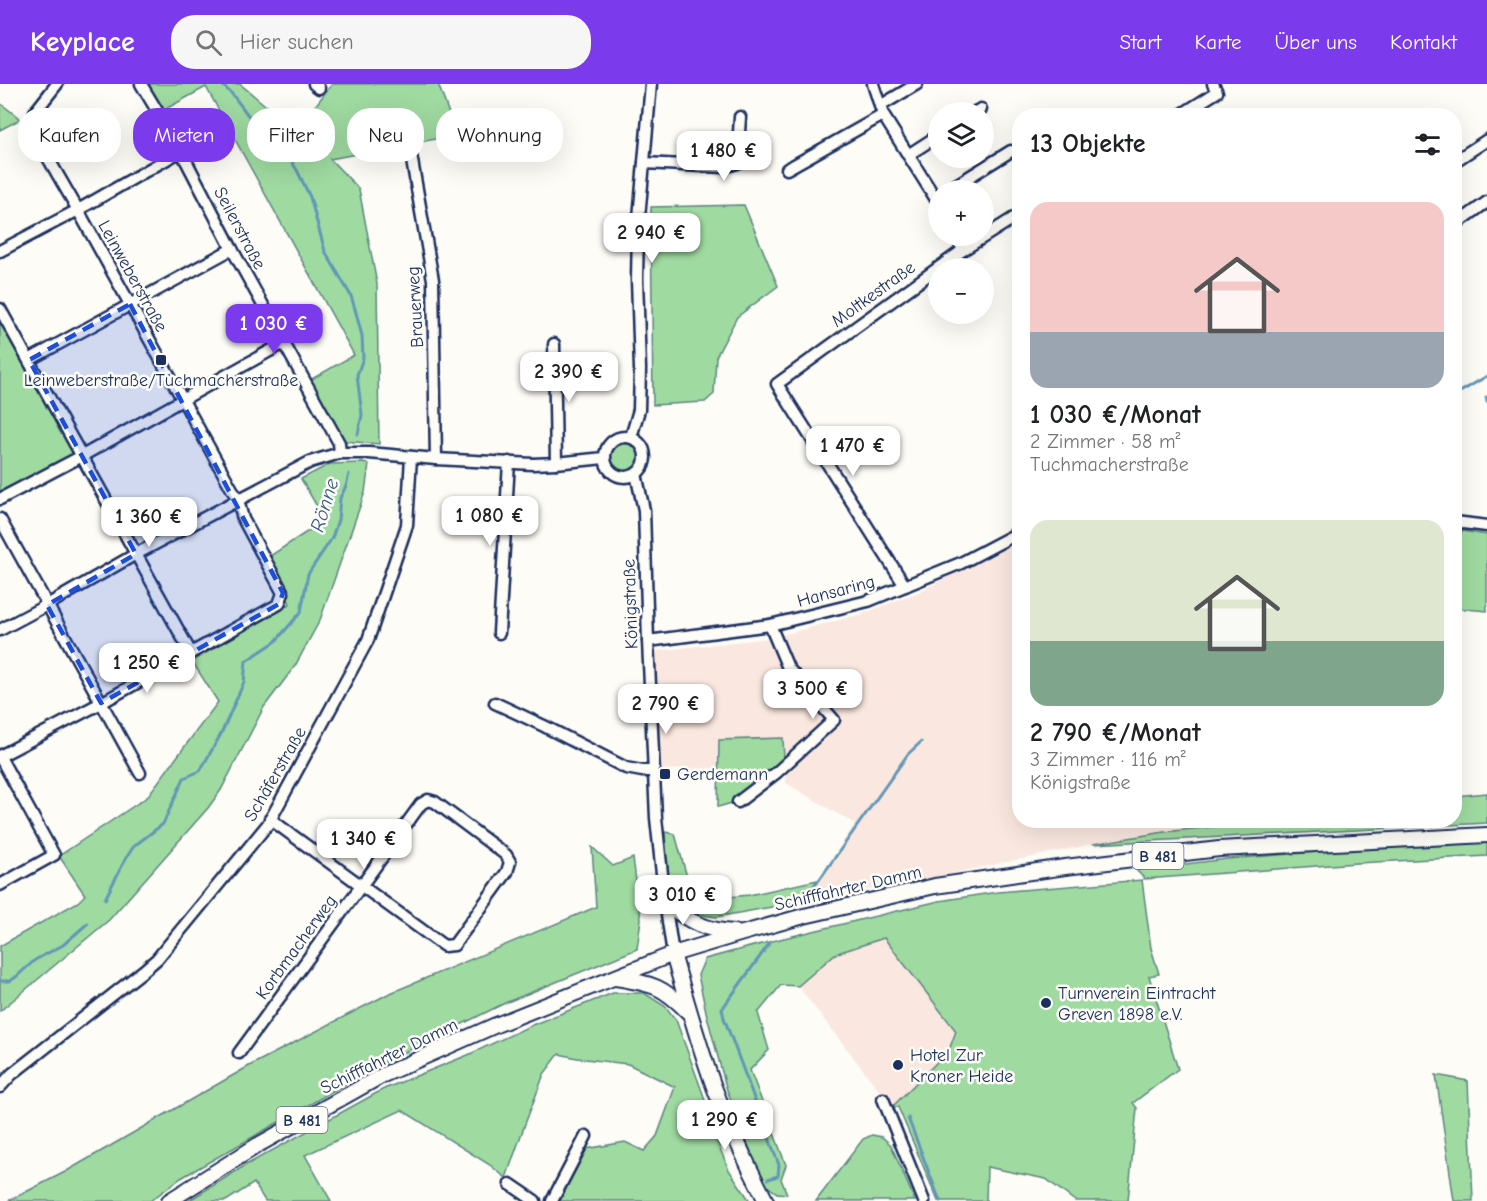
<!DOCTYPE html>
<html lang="de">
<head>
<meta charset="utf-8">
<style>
  :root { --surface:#fff; --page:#f6f6f6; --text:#202124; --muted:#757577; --accent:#7c3aed }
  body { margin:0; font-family:"Comic Neue",sans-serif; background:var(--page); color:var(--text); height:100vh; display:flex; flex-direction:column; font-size:22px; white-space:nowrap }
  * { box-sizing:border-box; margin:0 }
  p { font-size:20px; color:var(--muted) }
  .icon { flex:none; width:33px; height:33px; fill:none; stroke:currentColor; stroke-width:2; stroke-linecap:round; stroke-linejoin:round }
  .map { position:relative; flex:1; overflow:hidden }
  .sheet { position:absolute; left:1012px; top:24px; width:450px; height:720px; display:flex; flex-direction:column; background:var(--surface); border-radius:24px; box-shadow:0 6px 24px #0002 }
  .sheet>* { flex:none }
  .top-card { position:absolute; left:18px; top:24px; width:570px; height:54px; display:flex; gap:12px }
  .buttons { position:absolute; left:928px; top:18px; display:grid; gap:12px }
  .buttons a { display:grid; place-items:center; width:66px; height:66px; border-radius:50%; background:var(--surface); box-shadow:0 6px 24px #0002; font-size:30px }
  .price { position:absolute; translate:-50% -51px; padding:0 14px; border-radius:12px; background:#fff; color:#222; font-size:20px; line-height:39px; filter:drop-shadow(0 2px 3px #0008) }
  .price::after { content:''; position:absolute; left:50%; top:36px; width:18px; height:14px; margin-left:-9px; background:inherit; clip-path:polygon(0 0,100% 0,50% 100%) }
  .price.selected { background:var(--accent); color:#fff }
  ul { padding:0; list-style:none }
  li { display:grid; align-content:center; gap:12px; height:318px; padding:0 18px }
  li span { display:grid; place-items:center; height:186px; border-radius:18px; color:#555 }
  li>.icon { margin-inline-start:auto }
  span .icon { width:108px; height:108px; fill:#fffc; stroke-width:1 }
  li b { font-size:26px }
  h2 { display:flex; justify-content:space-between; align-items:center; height:72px; padding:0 18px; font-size:26px }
  .pill { padding:0 21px; border-radius:24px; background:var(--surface); box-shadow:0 6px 24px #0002; font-size:21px; line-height:54px }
  .pill.selected { background:var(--accent); color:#fff }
  header { display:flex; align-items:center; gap:36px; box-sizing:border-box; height:84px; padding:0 30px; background:var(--accent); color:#fff }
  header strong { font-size:28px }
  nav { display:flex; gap:33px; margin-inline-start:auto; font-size:21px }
  .search { width:420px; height:54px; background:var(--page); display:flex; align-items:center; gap:15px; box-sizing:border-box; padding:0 21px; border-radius:24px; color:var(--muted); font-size:22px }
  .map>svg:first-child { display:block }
  .built { fill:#fae8e0 }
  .green { fill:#9fdaa1; stroke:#5d8480; stroke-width:1.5 }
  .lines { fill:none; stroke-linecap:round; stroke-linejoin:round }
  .stream { stroke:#6297b7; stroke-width:3 }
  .minor-casing { stroke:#1b2f5e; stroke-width:15 }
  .major-casing { stroke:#1b2f5e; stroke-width:18 }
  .minor { stroke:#fdfcf7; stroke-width:10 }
  .major { stroke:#fdfcf7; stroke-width:14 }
  .marked { fill:#1d4ed8; fill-opacity:0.2; stroke:#1d4ed8; stroke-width:4.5; stroke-dasharray:12 8; stroke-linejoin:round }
  .poi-dot { fill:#1b2f5e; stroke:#fdfcf7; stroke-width:2 }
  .labels { text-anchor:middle; stroke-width:5; stroke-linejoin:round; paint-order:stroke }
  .shield { fill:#fdfcf7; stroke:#5f6c8c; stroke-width:1.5 }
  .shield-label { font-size:16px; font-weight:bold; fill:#1b2f5e }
  .street-label { font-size:18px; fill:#1b2f5e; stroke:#fdfcf7 }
  .poi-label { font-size:18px; fill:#1b2f5e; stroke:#fdfcf7; text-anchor:start }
  .water-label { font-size:20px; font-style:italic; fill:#395a83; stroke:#fdfcf7 }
</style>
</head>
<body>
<header>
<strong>Keyplace</strong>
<div class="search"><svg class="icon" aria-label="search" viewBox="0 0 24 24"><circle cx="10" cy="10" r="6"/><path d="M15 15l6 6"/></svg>Hier suchen</div>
<nav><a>Start</a><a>Karte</a><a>Über uns</a><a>Kontakt</a></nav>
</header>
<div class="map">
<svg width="1487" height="1117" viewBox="0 0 1487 1117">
  <rect width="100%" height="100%" fill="#fdfcf7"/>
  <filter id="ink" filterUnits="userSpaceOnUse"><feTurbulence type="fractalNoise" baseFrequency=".0167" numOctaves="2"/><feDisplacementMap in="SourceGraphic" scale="12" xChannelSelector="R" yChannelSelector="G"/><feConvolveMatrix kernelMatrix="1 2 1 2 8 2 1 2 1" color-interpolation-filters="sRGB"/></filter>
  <g filter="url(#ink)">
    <g class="built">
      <path d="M1020,458V736L1269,737L1164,748L1093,760L931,794L823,814L809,809L855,740L786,699L783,655L719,656L718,684L660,686L655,567L770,554L862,530L916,509Z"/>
      <path d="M884,854L956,947L949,966L892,1023L798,902L835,870Z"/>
    </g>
    <g class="green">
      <path d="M147,0H240L296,47L332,0H438L457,51L330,75L359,105L377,200L379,360L344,357L310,296L354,271L206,3L162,27Z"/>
      <path d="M0,19L19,34L17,37L0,46Z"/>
      <path d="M744,121L778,202L737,233L716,273L714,310L705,318L653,321L651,123Z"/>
      <path d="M0,233L73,365V370L70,373L0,409Z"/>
      <circle cx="625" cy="373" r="14"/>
      <path d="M362,379L369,380L365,408L320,536L295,582L264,623L221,706L208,724L109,836L0,927V862L78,818L85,811L59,772L147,713L218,618L192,577L290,520L270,472L325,436L301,395L330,380Z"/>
      <path d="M1456,446L1487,451V527L1455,524Z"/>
      <path d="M783,654L784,676L732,719L718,723L719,656Z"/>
      <path d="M1487,709V739L1093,760L1164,748L1269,737L1455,736V712Z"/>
      <path d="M665,748L675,750L687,793L708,806L729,813L749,811L817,796L809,809L823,814L716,833L696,830L677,813L667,791Z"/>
      <path d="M1487,759V772L1357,779L1145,795L1136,786L1227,775L1408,761Z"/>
      <path d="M592,763L613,782L633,774L641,835L637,865L505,919L375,983L181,1094L150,1117H8L65,1088L251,981L388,910L596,823Z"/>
      <path d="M1142,796L1151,864L1159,890L1149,892L1178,985L1133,1019L1137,1024L1128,1117H1075L1046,1095L987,1083L986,1117H938L898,1023H892L949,966L956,947L884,854L835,870L798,902L781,901L758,929L769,966L750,986L786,1081L781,1095L787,1110L777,1109L767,1102L759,1089L726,1003L707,932L698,891L705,875L780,855L939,817L998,808Z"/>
      <path d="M613,909H644L666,923L676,936L703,1010L715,1053L729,1086L750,1117H560L586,1065L625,1058L644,1067L657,1052L675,1003L628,980L577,974L559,970L544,990L525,1040L506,1094L490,1081L402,1026L305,1071L331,1117H265L254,1099L226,1117H188L246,1081L384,1005L468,971L532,941Z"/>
      <path d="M1436,991L1468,997L1473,1117H1454Z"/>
      <path d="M872,1051L882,1053L891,1061L915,1117H816L863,1055Z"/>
    </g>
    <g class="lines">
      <g class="stream">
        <path d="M221,0L232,10L254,39L284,66L297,86L310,113L325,167L351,212L355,225L362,252L363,274L357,291L362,331L358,350"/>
        <path d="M1455,311L1487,292"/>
        <path d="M1486,313L1487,318"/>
        <path d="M812,806L908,670L921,658"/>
        <path d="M105,815L126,774L134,762L163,740L184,694L200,687L221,650L244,598L246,577L275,558L301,528L308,490L332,454L338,436L340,414L346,402L349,390"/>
        <path d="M0,897H10L16,893L35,876L63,861L88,839"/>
        <path d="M908,1034L940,1117"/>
        <path d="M768,1095L778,1092L779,1081L724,934L722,925L769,860"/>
      </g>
      <g class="minor-casing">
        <g id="minor">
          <path d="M57,0L35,28L36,53L78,126L238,416L310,378L340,369H369L436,375L533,380L556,379L604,374"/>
          <path d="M141,0L181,67L232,165L339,359L340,369"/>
          <path d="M314,0L319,4"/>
          <path d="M873,0L883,31L939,120"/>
          <path d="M880,22L917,0"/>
          <path d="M975,28L981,25"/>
          <path d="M1179,32L1217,8L1213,0"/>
          <path d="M411,71L433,196L436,375"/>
          <path d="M908,71L939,51"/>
          <path d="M1455,77L1487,56"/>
          <path d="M644,79L723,83L737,79L740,33"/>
          <path d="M787,85L883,31"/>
          <path d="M948,106L1011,67"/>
          <path d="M1455,141L1487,118"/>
          <path d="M956,152L963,166"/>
          <path d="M0,167L78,126L181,67"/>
          <path d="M0,225L191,569"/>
          <path d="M554,260L556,379"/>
          <path d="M29,276L232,165"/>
          <circle cx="625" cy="373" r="20"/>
          <path d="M631,353L639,326L640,285L637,195L638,145L651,0"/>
          <path d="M636,390L644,426L648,557L656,734L665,818L673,870"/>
          <path d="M0,415L82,372L284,259"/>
          <path d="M0,435L140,689"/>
          <path d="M1455,438L1487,442"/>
          <path d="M905,502L777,300L963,166L1020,130"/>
          <path d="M0,546L47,521L136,470L238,416L243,435L283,509L279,520L101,619L0,672"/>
          <path d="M499,549L509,378"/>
          <path d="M648,557L770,541L868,517L961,479L1020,448"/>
          <path d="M495,619L544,642L626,684L642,687H654"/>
          <path d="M0,673L54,771L0,801"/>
          <path d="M738,718L776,689L834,636L788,584L770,541"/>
          <path d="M239,969L421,720L428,716L435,718L506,771L510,778L507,788L454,861L444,862L270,735"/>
          <path d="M0,1003L12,990L143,887L157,875L268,740L368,556L407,441L411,373"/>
          <path d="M883,1015L924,1117"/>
          <path d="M510,1100L535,1117"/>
          <path d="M552,1117L586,1052"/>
        </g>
      </g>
      <g class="major-casing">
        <g id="major">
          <path d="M665,818C687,837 706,847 735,848"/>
          <path d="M673,870C686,915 698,959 714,1003C729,1042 747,1080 766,1117"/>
          <path d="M616,894C652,900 662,901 688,928"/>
          <path d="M169,1117L258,1061L383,991L496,941L673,870L743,849L804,832L935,802L1065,783L1219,765L1487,751"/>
        </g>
      </g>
      <use href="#minor" class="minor"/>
      <use href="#major" class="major"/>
    </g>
  </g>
  <path class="marked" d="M130,220L283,509L279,520L101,619L47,521L136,470L29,276Z"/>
  <g class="poi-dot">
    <rect x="155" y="270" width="12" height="12" rx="3"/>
    <rect x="659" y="684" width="12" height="12" rx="3"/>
    <circle cx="1046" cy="919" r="6"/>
    <circle cx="898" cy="981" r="6"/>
  </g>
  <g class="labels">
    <g class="shield">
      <rect x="1132.5" y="759" width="51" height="26" rx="4.5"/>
      <rect x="276.5" y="1023" width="51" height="26" rx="4.5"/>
    </g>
    <g class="shield-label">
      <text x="1158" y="778">B 481</text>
      <text x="302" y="1042">B 481</text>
    </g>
    <g class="street-label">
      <text transform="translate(240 144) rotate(62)" y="6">Seilerstraße</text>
      <text transform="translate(133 192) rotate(61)" y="6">Leinweberstraße</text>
      <text transform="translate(873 210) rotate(-36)" y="6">Moltkestraße</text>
      <text transform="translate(415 223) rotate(-93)" y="6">Brauerweg</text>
      <text transform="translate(836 507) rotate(-15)" y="6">Hansaring</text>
      <text transform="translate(630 520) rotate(-92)" y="6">Königstraße</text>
      <text transform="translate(275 690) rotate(-60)" y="6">Schäferstraße</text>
      <text transform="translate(848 804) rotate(-13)" y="6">Schifffahrter Damm</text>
      <text transform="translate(296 863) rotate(-54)" y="6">Korbmacherweg</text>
      <text transform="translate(389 972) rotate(-26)" y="6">Schifffahrter Damm</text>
    </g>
    <g class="poi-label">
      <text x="161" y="302" text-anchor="middle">Leinweberstraße/Tuchmacherstraße</text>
      <text x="677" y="696">Gerdemann</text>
      <text x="1058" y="915">Turnverein Eintracht<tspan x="1058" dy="21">Greven 1898 e.V.</tspan></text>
      <text x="910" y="977">Hotel Zur<tspan x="910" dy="21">Kroner Heide</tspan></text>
    </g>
    <g class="water-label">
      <text transform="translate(324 421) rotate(-73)" y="7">Rönne</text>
    </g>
  </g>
</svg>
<div class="buttons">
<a><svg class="icon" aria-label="layers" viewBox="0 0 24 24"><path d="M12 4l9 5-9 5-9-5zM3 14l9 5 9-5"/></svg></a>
<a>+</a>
<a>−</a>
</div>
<b class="price" style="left:724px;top:98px">1 480 €</b>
<b class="price" style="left:652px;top:180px">2 940 €</b>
<b class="price selected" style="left:274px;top:271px">1 030 €</b>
<b class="price" style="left:569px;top:319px">2 390 €</b>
<b class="price" style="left:853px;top:393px">1 470 €</b>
<b class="price" style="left:490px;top:463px">1 080 €</b>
<b class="price" style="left:149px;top:464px">1 360 €</b>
<b class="price" style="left:147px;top:610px">1 250 €</b>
<b class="price" style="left:813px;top:636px">3 500 €</b>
<b class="price" style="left:666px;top:651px">2 790 €</b>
<b class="price" style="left:364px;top:786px">1 340 €</b>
<b class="price" style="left:683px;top:842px">3 010 €</b>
<b class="price" style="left:725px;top:1067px">1 290 €</b>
<div class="top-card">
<a class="pill">Kaufen</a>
<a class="pill selected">Mieten</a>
<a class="pill">Filter</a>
<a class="pill">Neu</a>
<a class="pill">Wohnung</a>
</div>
<section class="sheet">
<h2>13 Objekte<svg class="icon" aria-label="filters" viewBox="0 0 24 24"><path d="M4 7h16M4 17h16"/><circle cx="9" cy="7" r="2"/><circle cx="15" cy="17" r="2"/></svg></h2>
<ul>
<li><span style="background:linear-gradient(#f6c9c9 70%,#9aa5b1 0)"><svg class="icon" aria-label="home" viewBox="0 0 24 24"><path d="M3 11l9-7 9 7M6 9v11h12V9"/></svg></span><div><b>1 030 €/Monat</b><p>2 Zimmer · 58 m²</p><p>Tuchmacherstraße</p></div></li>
<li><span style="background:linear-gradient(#dfe7d0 65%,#7fa58c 0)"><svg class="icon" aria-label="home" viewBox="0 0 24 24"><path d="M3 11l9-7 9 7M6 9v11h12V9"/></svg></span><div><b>2 790 €/Monat</b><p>3 Zimmer · 116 m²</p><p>Königstraße</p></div></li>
</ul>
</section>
</div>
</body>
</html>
